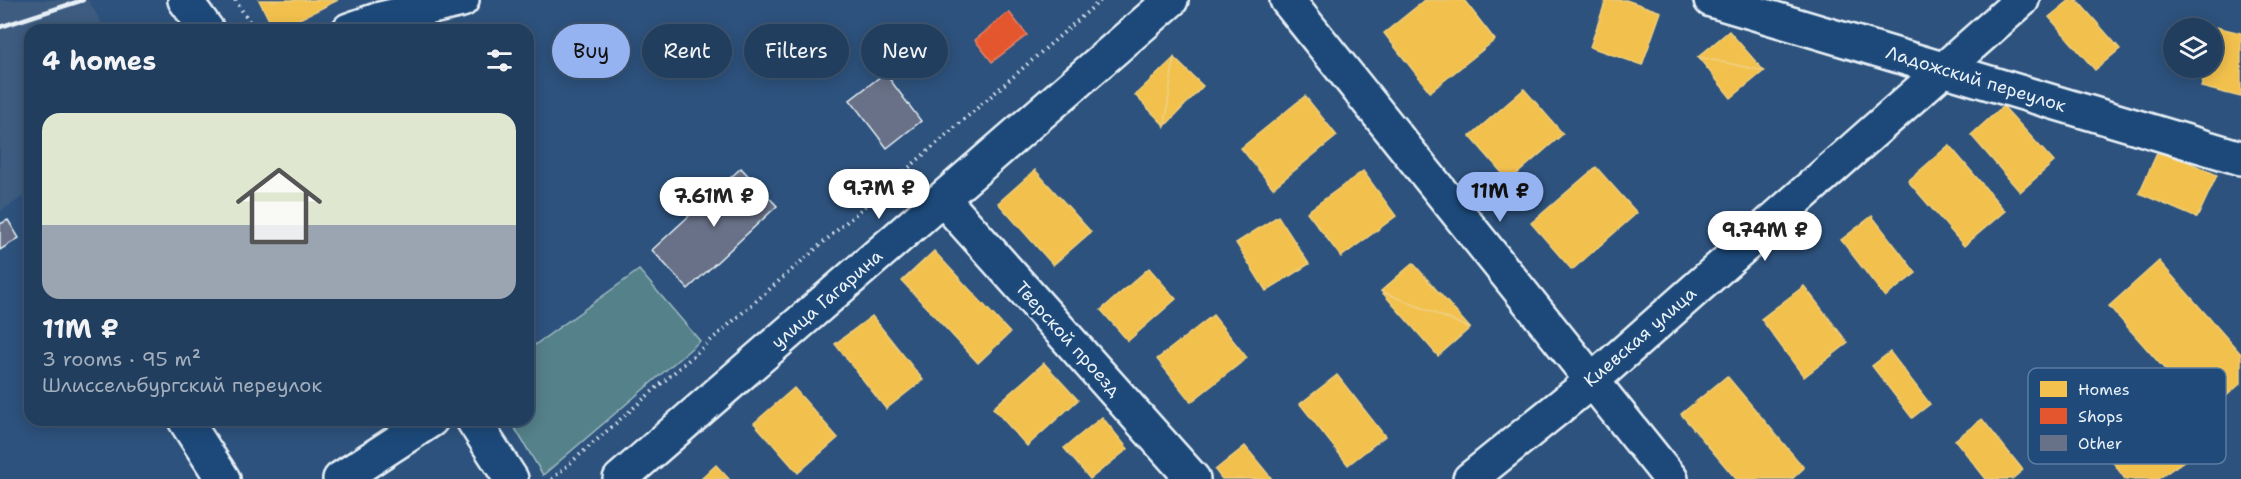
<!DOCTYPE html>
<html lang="en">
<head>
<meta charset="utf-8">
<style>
  :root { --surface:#223e5e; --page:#2e4967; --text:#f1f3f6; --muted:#a2aebc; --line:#3f5773; --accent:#95b2f1 }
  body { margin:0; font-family:"Shantell Sans",sans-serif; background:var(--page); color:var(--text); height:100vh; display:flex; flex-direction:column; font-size:22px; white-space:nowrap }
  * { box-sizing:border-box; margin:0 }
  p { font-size:20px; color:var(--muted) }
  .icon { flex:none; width:33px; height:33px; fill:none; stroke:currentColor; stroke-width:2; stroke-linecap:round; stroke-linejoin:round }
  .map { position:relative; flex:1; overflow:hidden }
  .details { position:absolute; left:24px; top:24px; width:510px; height:402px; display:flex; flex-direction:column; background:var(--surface); border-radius:18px; box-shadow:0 3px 15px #0003,0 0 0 2px var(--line) }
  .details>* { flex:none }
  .guide { position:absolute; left:552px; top:24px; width:570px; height:54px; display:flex; gap:12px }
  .tools { position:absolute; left:2163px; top:18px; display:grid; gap:12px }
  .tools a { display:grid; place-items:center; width:60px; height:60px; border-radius:50%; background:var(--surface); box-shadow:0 3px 15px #0003,0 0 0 2px var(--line); font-size:30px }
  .price { position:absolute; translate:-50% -51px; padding:0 14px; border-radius:21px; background:#fff; color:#222; font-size:20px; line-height:39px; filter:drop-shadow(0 2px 3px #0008) }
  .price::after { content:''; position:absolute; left:50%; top:36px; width:18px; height:14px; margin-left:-9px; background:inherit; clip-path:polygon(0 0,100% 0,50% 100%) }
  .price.on { background:var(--accent); color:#111 }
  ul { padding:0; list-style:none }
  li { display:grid; align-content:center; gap:12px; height:318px; padding:0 18px }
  li span { display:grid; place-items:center; height:186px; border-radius:18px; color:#555 }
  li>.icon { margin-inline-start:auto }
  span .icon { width:108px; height:108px; fill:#fffc; stroke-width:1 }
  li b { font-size:26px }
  h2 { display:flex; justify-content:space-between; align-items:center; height:72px; padding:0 18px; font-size:26px }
  .pill { padding:0 21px; border-radius:27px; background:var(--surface); box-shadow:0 3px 15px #0003,0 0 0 2px var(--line); font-size:21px; line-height:54px }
  .pill.on { background:var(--accent); color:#111 }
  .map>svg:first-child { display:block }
  .built { fill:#3e5b80 }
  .green { fill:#54818a; stroke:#9eb9c1; stroke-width:1.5 }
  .homes { fill:#f2c14e; stroke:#efcf81; stroke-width:1.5 }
  .shops { fill:#e4572e; stroke:#e5856b; stroke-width:1.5 }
  .building { fill:#677187; stroke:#e8f1f8; stroke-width:1.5 }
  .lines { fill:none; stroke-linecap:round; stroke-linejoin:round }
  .minor-casing { stroke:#e8f1f8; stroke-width:38 }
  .path { stroke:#e8f1f8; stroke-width:4; stroke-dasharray:1.5 4.5; stroke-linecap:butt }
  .minor { stroke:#1f4a7a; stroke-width:33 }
  .rail { stroke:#e8f1f8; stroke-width:4.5 }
  .labels { text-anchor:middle; stroke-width:6; stroke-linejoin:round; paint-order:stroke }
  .street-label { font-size:18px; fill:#e8f1f8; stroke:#1f4a7a }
  .key { fill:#1f4a7a; stroke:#5b7ca0; stroke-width:1.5 }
  .key-label { font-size:16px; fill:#e8f1f8 }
</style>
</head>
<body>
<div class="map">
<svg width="2241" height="479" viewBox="0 0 2241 479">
  <rect width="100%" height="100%" fill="#2d527d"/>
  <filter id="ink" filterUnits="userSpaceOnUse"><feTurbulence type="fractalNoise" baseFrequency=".0167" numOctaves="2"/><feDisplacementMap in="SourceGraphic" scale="12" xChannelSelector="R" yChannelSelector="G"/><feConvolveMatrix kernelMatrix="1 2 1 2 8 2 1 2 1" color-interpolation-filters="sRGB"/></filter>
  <g filter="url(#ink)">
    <path class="built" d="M0,0H88L106,30H30V192L0,212Z"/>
    <path class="green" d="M639,270L700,341L543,475L510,420H528V350Z"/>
    <g class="homes">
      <path d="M259,0H338L277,30H274Z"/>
      <path d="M1425,0H1464L1495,40L1430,92L1384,33Z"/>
      <path d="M1606,0H1626L1661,12L1642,65L1590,47Z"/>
      <path d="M2070,0H2077L2120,49L2095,70L2049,17Z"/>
      <path d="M2216,27L2241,33V97L2201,87L2206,68H2212V42Z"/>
      <path d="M1729,31L1764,71L1698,57Z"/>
      <path d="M1698,57L1764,71L1731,98Z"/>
      <path d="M1174,58L1165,126L1135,95Z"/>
      <path d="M1174,58L1203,86L1165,126Z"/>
      <path d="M1524,89L1563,134L1509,181L1470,136Z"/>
      <path d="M1305,96L1337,136L1273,188L1241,148Z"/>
      <path d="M2003,106L2054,162L2020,192L1971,135Z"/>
      <path d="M1949,145L2005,211L1964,246L1908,181Z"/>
      <path d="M2159,149L2217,175L2197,218L2139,193Z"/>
      <path d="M1596,167L1637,213L1572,270L1531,223Z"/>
      <path d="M1035,170L1091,232L1053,265L998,203Z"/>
      <path d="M1363,171L1396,216L1341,257L1307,212Z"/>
      <path d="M1278,216L1309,264L1266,291L1236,243Z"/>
      <path d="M1872,216L1916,273L1885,297L1841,240Z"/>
      <path d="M934,251L1010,333L978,363L902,281Z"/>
      <path d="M2159,261L2241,354V383L2205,415L2109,306Z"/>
      <path d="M1413,263L1470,328L1381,291Z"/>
      <path d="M1149,268L1176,299L1128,341L1101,310Z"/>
      <path d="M1804,286L1848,343L1804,377L1761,319Z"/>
      <path d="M1381,291L1470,328L1438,356Z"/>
      <path d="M1213,315L1247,358L1191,402L1157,359Z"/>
      <path d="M872,316L923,380L886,409L835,344Z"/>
      <path d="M1890,352L1930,404L1912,418L1872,366Z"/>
      <path d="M1044,363L1078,400L1027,446L993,408Z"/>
      <path d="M1337,375L1385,436L1348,465L1300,404Z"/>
      <path d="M1727,376L1804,468L1792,479H1736L1681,414Z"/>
      <path d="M794,388L838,438L798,473L754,423Z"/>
      <path d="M2146,399L2188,458L2158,479H2125L2094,436Z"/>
      <path d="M1102,417L1128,449L1090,479L1064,448Z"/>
      <path d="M1982,419L2023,470L2012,479H1986L1955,440Z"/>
      <path d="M1245,446L1272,479H1222L1215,470Z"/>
      <path d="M716,465L729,479H701Z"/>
    </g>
    <path class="shops" d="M1009,12L1027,35L992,62L975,40Z"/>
    <g class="building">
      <path d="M885,73L921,121L887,148L850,100Z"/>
      <path d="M741,168L777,206L688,289L652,250Z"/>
      <path d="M8,220L19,238L0,250V224Z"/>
    </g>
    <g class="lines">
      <g class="minor-casing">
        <g id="minor">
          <path d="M185,0L207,30"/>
          <path d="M1287,0L1671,479"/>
          <path d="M1711,0L2241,158"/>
          <path d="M349,30L380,19L462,0"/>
          <path d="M943,199L1193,479"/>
          <path d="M185,420L223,479"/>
          <path d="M473,420L511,479"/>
          <path d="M340,479L431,420"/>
          <path d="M620,479L1171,0"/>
          <path d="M1470,479L1593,380L2022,0"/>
        </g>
      </g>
      <g class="path">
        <path d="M235,0L255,30"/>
        <path d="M552,479L1101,0"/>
      </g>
      <use href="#minor" class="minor"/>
      <path class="rail" d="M0,27L83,0"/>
    </g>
  </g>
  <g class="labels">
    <g class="street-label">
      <text transform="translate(1976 79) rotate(17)" y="6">Ладожский переулок</text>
      <text transform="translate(827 299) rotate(-41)" y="6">улица Гагарина</text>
      <text transform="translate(1640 337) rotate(-41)" y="6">Киевская улица</text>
      <text transform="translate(1068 339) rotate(48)" y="6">Тверской проезд</text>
    </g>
  </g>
  <rect x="2028" y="368" width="198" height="96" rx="9" class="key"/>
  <rect x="2040" y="381" width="27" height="16" fill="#f2c14e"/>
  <rect x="2040" y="408" width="27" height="16" fill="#e4572e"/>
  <rect x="2040" y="435" width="27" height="16" fill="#677187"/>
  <g class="key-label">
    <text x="2078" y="395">Homes</text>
    <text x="2078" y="422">Shops</text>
    <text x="2078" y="449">Other</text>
  </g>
</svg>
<div class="tools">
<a><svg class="icon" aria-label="layers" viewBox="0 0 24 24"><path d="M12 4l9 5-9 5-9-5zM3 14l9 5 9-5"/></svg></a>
</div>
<b class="price" style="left:879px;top:220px">9.7M ₽</b>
<b class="price on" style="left:1500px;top:223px">11M ₽</b>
<b class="price" style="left:714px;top:228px">7.61M ₽</b>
<b class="price" style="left:1765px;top:262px">9.74M ₽</b>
<div class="guide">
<a class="pill on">Buy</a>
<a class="pill">Rent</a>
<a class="pill">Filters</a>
<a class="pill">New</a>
</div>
<section class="details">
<h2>4 homes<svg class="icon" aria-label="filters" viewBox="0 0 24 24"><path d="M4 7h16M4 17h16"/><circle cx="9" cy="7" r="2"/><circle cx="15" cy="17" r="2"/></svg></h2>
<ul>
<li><span style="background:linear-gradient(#dfe7d0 60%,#9aa5b1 0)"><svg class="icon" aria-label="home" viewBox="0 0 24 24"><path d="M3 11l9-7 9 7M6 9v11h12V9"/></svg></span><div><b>11M ₽</b><p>3 rooms · 95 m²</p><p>Шлиссельбургский переулок</p></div></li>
</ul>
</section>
</div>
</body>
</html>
